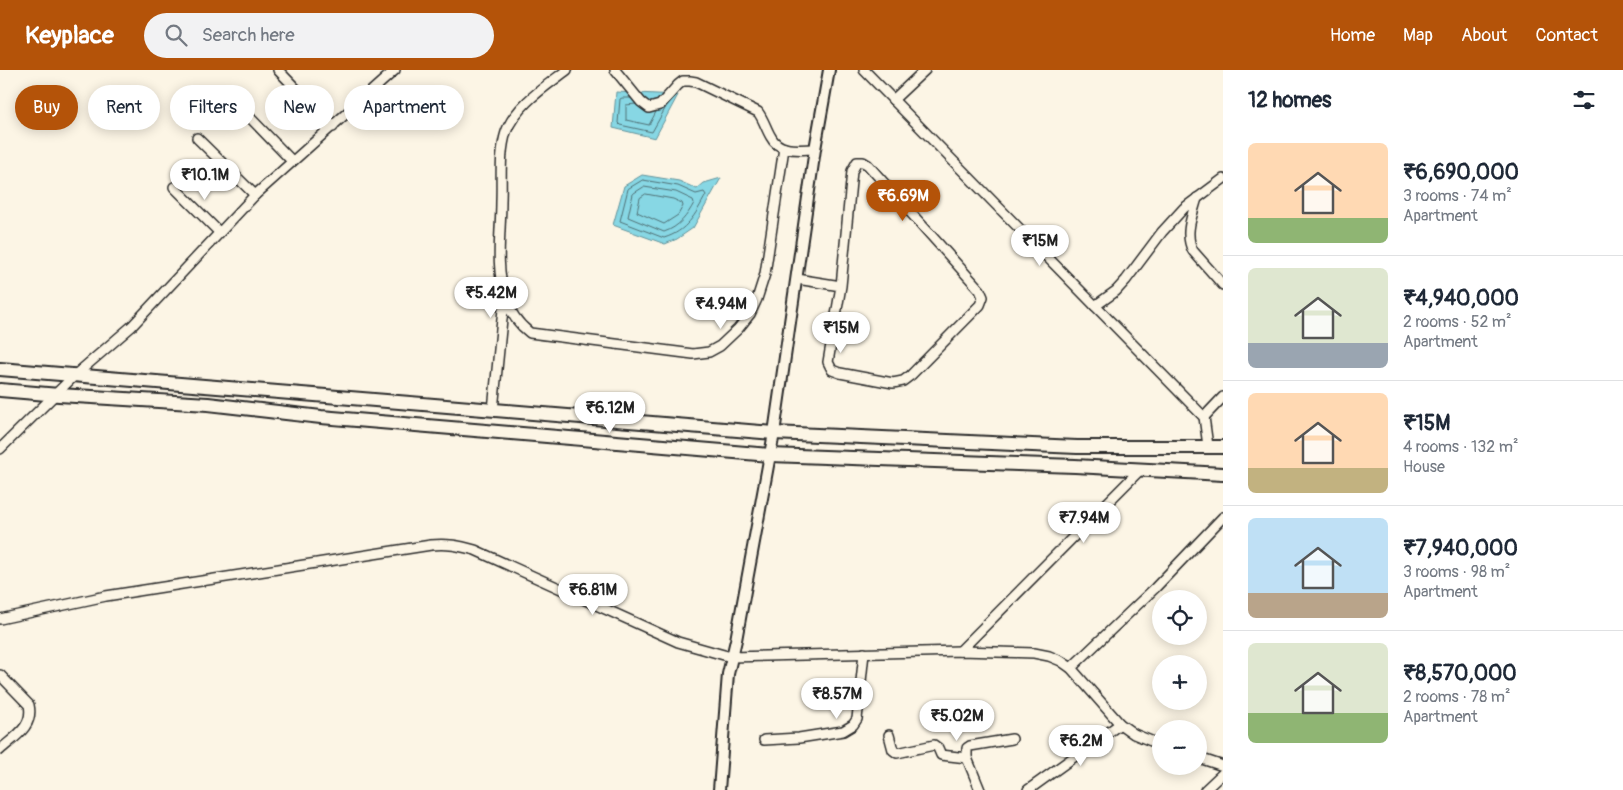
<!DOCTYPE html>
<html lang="en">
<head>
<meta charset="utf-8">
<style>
  :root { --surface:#fff; --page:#f2f2f3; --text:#1f2937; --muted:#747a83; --line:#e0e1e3; --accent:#b45309 }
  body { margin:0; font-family:Pangolin,sans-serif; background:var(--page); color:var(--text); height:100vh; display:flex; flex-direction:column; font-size:19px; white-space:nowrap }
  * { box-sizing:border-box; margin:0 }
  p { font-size:16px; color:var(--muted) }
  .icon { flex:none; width:28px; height:28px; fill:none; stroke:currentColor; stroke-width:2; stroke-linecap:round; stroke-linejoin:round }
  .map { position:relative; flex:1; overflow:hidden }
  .drawer { display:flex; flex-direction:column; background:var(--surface); width:400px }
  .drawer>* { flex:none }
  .guide { position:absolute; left:15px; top:15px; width:475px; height:45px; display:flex; gap:10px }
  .buttons { position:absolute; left:1152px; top:520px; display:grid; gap:10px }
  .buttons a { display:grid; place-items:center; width:55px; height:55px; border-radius:50%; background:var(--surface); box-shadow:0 2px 12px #0003; font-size:25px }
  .price { position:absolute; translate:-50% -42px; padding:0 11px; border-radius:18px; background:#fff; color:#222; font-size:16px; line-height:32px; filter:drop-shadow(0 1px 2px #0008) }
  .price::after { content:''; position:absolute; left:50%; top:30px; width:15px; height:11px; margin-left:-8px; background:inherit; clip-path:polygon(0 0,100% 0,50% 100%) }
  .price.current { background:var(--accent); color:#fff }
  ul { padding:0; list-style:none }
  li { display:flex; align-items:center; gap:15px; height:125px; padding:0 25px }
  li+li { border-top:1px solid var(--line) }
  li span { display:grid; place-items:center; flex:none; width:140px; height:100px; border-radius:8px; color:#555 }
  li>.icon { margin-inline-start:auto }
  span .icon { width:60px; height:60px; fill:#fffc; stroke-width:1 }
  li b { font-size:21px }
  h2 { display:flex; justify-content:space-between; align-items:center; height:60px; padding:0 25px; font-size:21px }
  .chip { padding:0 18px; border-radius:22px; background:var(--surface); box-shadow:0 2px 12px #0003; font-size:18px; line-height:45px }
  .chip.current { background:var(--accent); color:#fff }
  header { display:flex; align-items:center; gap:30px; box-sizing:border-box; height:70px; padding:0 25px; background:var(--accent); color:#fff }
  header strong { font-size:24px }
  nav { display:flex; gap:28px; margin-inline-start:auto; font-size:18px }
  .search { width:350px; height:45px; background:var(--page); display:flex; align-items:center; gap:12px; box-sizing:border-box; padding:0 18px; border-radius:28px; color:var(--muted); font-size:19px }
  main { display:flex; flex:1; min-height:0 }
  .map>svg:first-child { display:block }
  .water { fill:#87d7e4; stroke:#62929a }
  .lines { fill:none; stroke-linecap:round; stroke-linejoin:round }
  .shore { stroke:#507075; stroke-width:1 }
  .minor-casing { stroke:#2b2b2b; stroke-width:12 }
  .tertiary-casing { stroke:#2b2b2b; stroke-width:14 }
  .secondary-casing { stroke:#2b2b2b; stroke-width:16 }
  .minor { stroke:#fcf5e5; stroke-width:9 }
  .tertiary { stroke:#fcf5e5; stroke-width:10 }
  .secondary { stroke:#fcf5e5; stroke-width:12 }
</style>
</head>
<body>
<header>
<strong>Keyplace</strong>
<div class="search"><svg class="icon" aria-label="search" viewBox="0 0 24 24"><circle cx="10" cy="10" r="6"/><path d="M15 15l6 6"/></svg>Search here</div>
<nav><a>Home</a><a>Map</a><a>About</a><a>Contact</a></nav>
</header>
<main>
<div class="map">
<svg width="1223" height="720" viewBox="0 0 1223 720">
  <rect width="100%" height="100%" fill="#fcf5e5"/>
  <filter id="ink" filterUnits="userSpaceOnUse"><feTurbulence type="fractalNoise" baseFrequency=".02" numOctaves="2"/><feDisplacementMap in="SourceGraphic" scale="10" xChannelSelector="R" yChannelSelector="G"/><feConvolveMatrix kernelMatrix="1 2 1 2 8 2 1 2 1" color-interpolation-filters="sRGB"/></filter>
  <g filter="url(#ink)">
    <g class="water">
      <path d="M616,22L678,25L655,68L613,58Z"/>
      <path d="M642,105L679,111L697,119L704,113L721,108L693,158L677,169L665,174L613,155L624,116Z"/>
    </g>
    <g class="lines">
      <g class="shore">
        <path d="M631,28H622L620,29L618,53L620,55L652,62L666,37"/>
        <path d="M636,34L626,35V50L649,55L656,42"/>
        <path d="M643,110L678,116L696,124L704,122L706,125C695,145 687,161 664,168L620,151L628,119Z"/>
        <path d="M644,117L676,122L693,130L694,133C687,146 679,157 664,162L628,147L633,124Z"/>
        <path d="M646,124L673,129L682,133L683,136L678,145L664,154L637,142L640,128Z"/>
      </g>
      <g class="minor-casing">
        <g id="minor">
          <path d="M278,0L333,57"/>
          <path d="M567,0C545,17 516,35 506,62C499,84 502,109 501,131C501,162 495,196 505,226C509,241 517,253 530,263L693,284L709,282L720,276L738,259L750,244L757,229L765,204L784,78"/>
          <path d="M615,0L641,32L649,38L660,35L678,15L683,11H690L696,12L758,42C764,50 766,59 771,67C779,83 800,79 815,79"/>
          <path d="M864,0L1204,347L1208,376"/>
          <path d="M233,30L292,91"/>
          <path d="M893,30L925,0"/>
          <path d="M197,68L255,125"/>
          <path d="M174,117L219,162"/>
          <path d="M1197,128C1192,146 1184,164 1193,181L1223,215"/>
          <path d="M797,209L841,216L852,101L857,92H863L868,95L980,220L983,227L980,235L911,305L903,311L893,313L840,303L832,300L828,292L841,216"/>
          <path d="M1095,236L1116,221L1126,210L1162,162L1184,138L1223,109"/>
          <path d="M493,340L504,229"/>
          <path d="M1204,347L1223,327"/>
          <path d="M0,379L74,306L132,256L255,125L395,0"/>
          <path d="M0,549L106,526L431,475C447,473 460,476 475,480L678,572L731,587L960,581L1034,583L1049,586L1061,591L1071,598L1120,654L1134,664L1161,675"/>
          <path d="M960,581L1141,399"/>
          <path d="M1071,598L1155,518L1223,447"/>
          <path d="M0,605L29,635C34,657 14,667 0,680"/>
          <path d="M889,665L893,680L897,683L934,675L938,678L941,685L967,688"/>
          <path d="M764,670L799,668L843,661L853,655L857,649L864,583"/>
          <path d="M1199,688L1223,696"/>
          <path d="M980,720L967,688V678L970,676L1012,669"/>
          <path d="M1028,720L1120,654"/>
          <path d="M1205,720L1223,703"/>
        </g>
      </g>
      <g class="tertiary-casing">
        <path id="tertiary" d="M719,720L728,604L736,570L774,363L815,79L829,0"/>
      </g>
      <g class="secondary-casing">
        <g id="secondary">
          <path d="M0,299L774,363L1077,377H1223"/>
          <path d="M0,320L59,325L208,334L321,347L770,385L1075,396L1223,404"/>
        </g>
      </g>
      <use href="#minor" class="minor"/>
      <use href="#tertiary" class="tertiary"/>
      <use href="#secondary" class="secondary"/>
    </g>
  </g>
</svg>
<div class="buttons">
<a><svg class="icon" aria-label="locate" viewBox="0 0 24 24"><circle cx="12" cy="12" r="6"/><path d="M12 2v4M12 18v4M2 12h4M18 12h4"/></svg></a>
<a>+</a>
<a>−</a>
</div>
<b class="price" style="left:205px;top:131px">₹10.1M</b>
<b class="price current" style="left:903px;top:152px">₹6.69M</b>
<b class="price" style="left:1040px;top:197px">₹15M</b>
<b class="price" style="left:491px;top:249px">₹5.42M</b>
<b class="price" style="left:721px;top:260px">₹4.94M</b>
<b class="price" style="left:841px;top:284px">₹15M</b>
<b class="price" style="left:610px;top:364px">₹6.12M</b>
<b class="price" style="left:1084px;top:474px">₹7.94M</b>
<b class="price" style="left:593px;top:546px">₹6.81M</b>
<b class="price" style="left:837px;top:650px">₹8.57M</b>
<b class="price" style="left:957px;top:672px">₹5.02M</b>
<b class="price" style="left:1081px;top:697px">₹6.2M</b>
<div class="guide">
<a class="chip current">Buy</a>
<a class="chip">Rent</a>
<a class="chip">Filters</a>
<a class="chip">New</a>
<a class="chip">Apartment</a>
</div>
</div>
<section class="drawer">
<h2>12 homes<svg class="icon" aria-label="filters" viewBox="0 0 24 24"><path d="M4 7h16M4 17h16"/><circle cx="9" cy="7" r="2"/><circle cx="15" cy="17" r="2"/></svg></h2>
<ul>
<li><span style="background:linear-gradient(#ffd9b3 75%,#8fb573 0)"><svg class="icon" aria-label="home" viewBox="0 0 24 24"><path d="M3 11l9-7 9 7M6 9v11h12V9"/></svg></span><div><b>₹6,690,000</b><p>3 rooms · 74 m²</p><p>Apartment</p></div></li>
<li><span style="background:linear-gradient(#dfe7d0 75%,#9aa5b1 0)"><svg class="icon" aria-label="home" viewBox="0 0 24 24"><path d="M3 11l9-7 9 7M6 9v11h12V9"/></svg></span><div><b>₹4,940,000</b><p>2 rooms · 52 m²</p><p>Apartment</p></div></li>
<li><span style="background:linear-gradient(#ffd9b3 75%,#c2b280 0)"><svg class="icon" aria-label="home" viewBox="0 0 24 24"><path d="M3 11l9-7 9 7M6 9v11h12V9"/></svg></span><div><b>₹15M</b><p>4 rooms · 132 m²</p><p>House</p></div></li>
<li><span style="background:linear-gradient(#bfe0f5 75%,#b9a48a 0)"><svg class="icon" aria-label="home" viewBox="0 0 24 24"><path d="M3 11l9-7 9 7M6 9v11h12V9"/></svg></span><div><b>₹7,940,000</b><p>3 rooms · 98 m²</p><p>Apartment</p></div></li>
<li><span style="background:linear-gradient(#dfe7d0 70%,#8fb573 0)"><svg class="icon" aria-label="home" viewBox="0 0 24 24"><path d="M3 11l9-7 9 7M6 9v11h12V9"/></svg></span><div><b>₹8,570,000</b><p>2 rooms · 78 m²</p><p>Apartment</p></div></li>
</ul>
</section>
</main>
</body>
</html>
